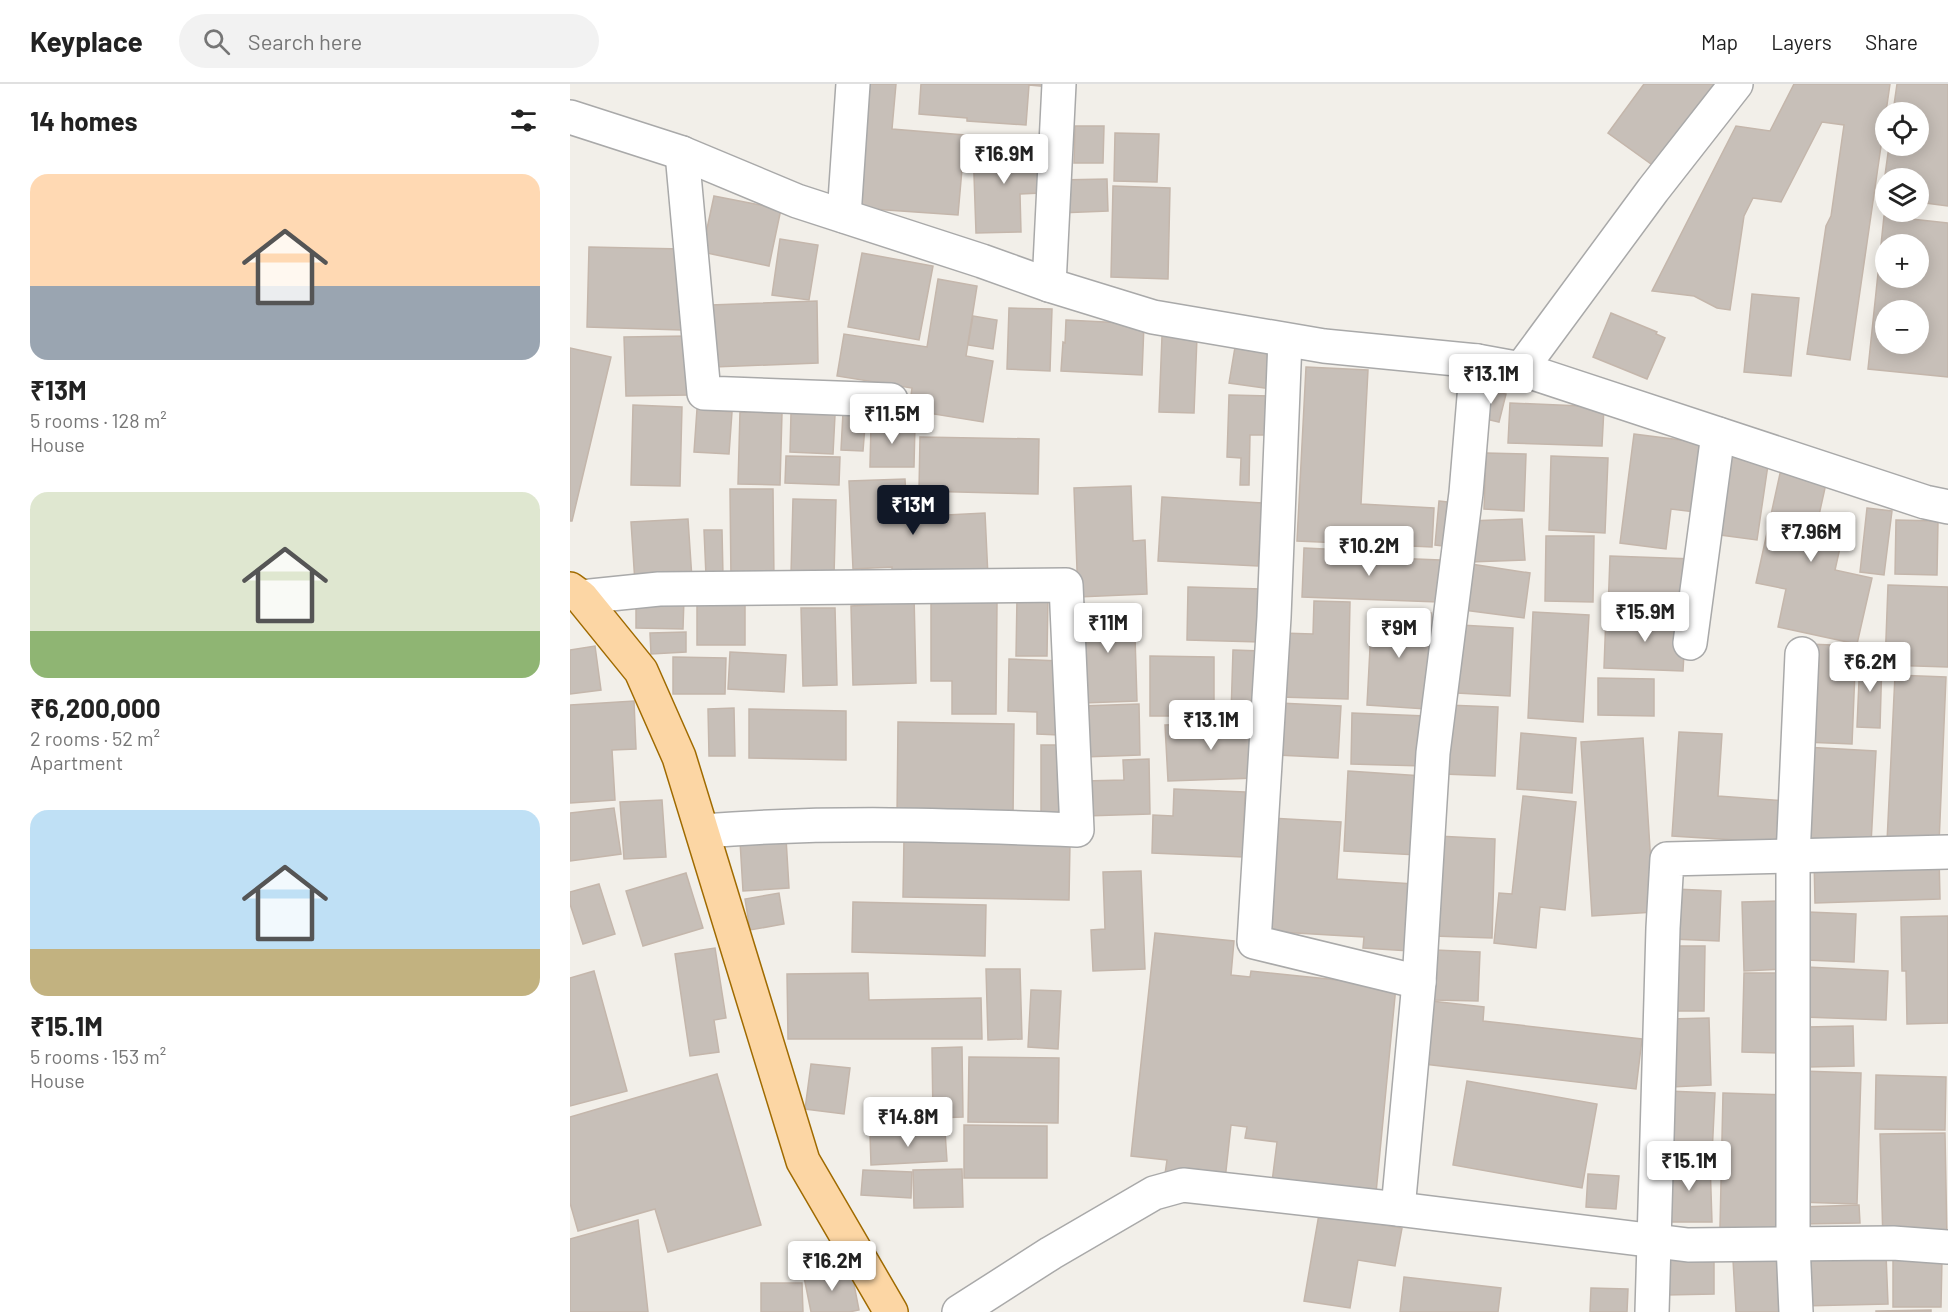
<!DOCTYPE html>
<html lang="en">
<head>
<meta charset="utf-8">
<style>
  :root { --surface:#fff; --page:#f2f2f2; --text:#222; --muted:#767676; --line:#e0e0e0; --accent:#111827 }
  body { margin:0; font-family:Barlow,sans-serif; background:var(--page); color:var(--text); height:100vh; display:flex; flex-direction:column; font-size:22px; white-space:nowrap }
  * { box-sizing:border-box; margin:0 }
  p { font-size:20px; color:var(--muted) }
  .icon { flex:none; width:33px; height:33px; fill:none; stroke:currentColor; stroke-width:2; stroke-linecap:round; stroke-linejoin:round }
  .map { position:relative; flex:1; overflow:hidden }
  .sheet { display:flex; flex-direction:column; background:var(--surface); width:570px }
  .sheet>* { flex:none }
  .buttons { position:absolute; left:1305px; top:18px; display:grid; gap:12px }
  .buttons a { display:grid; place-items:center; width:54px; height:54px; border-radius:50%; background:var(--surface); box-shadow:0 3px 15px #0003; font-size:30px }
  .price { position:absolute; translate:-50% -51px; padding:0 14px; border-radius:6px; background:#fff; color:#222; font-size:20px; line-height:39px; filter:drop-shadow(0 2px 3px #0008) }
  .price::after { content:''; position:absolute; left:50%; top:36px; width:18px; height:14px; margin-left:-9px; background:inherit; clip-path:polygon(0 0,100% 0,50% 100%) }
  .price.active { background:var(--accent); color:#fff }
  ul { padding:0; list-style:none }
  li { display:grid; align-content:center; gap:12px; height:318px; padding:0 30px }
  li span { display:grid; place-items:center; height:186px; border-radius:18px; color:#555 }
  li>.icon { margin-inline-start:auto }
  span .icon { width:108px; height:108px; fill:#fffc; stroke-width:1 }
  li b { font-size:26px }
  h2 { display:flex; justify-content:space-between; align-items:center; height:72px; padding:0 30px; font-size:26px }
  header { display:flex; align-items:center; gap:36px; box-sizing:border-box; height:84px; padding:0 30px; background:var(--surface); border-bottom:2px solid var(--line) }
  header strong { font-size:28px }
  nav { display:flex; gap:33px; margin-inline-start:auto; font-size:21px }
  .search { width:420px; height:54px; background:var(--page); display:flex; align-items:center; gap:15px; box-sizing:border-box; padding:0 21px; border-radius:33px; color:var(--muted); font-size:22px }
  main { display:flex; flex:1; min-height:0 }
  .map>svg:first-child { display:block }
  .building { fill:#c7bfb8; stroke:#c4b6ab; stroke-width:1.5; fill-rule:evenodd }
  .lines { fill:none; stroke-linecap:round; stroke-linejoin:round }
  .minor-casing { stroke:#a9a9a9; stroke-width:36 }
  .major-casing { stroke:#a06b00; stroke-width:36 }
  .minor { stroke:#fff; stroke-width:33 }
  .major { stroke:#fcd6a4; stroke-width:33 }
</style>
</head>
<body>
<header>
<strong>Keyplace</strong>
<div class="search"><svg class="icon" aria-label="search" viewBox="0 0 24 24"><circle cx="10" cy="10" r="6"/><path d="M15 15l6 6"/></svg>Search here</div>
<nav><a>Map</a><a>Layers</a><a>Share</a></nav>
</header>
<main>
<section class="sheet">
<h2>14 homes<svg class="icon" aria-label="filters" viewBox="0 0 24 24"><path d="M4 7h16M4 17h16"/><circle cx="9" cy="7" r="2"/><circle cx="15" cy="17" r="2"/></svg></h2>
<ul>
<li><span style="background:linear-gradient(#ffd9b3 60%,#9aa5b1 0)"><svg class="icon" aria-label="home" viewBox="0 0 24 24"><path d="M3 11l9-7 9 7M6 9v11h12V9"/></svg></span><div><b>₹13M</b><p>5 rooms · 128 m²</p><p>House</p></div></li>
<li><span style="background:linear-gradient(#dfe7d0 75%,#8fb573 0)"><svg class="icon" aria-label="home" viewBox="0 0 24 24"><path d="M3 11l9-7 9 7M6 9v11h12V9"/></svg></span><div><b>₹6,200,000</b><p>2 rooms · 52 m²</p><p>Apartment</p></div></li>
<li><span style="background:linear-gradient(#bfe0f5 75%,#c2b280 0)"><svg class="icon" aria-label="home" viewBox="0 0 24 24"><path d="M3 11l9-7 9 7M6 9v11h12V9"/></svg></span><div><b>₹15.1M</b><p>5 rooms · 153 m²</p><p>House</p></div></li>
</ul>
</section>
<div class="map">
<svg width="1378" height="1228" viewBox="0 0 1378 1228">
  <rect width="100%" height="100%" fill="#f2efe9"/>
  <g class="building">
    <path d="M298,0H326L322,45L395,51L388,131L288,124Z"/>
    <path d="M351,0H480V3L459,1L456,41L397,37V34L349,30Z"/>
    <path d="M1074,0H1151L1088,85L1038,49Z"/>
    <path d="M1224,0H1320L1280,276L1237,270L1256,142L1261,132L1274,41L1252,38L1211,118L1183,114L1174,132L1160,226L1147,224L1124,212L1082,207L1166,42L1200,47Z"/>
    <path d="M1327,0H1378V122L1348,118V94H1316V113H1312L1319,62H1348V28H1323Z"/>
    <path d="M505,42H534L533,79H504Z"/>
    <path d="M545,49L589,50L587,98L544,97Z"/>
    <path d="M469,60L471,109L450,110L451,148L406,149L403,62Z"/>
    <path d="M537,95L538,127L489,129L488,96Z"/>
    <path d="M543,102L600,104L598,195L541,193Z"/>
    <path d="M144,112L211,125L199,182L132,168Z"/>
    <path d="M1314,132L1378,139V293L1298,285ZM1316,160H1348V194H1316ZM1316,226H1348V260H1316Z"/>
    <path d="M210,155L248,161L239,216L202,211Z"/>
    <path d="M19,163L112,165L111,246L17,243Z"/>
    <path d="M292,169L363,182L349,256L278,243Z"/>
    <path d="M368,195L407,202L396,272L423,277L413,338L339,326L342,304L267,292L274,250L357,263Z"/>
    <path d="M1182,210L1229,214L1221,292L1174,288Z"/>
    <path d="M247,217L248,279L144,283L141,221Z"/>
    <path d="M439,224L482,225L480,287L437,285Z"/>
    <path d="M1041,229L1087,248L1086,250L1095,254L1077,295L1023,273Z"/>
    <path d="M403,232L427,236L423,265L398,261Z"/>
    <path d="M496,236L574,240L572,291L491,287L493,258L495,259Z"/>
    <path d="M117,252L118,311L56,312L54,253Z"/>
    <path d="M592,252L627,253L624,329L589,328Z"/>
    <path d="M666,257L708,264L701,305L659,299Z"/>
    <path d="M0,264L41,273L2,437H0Z"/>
    <path d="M736,283L798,286L791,420L864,424L862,463L727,457Z"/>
    <path d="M913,305L936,310L929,338L907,333Z"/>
    <path d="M659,311L700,312L699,351H680L679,401H670L671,374L657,373Z"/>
    <path d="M940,319L1034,323L1032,362L938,359Z"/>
    <path d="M63,321L112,323L110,402L61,401Z"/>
    <path d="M127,325L162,328L159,370L124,368Z"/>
    <path d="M170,328L212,329L210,401L168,400Z"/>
    <path d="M273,328L296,329L293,367L271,366Z"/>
    <path d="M221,329L265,331L263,370L220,368Z"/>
    <path d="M301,340H345L344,383H300Z"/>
    <path d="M1064,350L1142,360L1133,429L1101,425L1096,465L1050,459Z"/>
    <path d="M350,353L469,355L468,410L349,407Z"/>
    <path d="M1155,368L1199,374L1187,456L1143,450Z"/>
    <path d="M916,369L956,370L954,427L914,425Z"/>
    <path d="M216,372L270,373L269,401L215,399Z"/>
    <path d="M981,372L1038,374L1035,449L979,446Z"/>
    <path d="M1211,385L1257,395L1249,431L1276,437L1265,486L1302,494L1287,560L1208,543L1216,505L1186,499Z"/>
    <path d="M335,395L337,433L415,429L418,493L322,497V483L283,485L279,397Z"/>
    <path d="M561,402L563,457L575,456L577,510L508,513L504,404Z"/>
    <path d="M160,405H203L204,497H161Z"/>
    <path d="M592,413L692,419L688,482L588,477Z"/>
    <path d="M223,415L266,416L264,492L221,490Z"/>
    <path d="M869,417L886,419L882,463L865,461Z"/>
    <path d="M1297,424L1322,427L1314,491L1290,488Z"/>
    <path d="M118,435L122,495L65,499L61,438Z"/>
    <path d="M952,435L955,476L900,478L898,437Z"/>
    <path d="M1326,436L1368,437L1367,491L1325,490Z"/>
    <path d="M134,446H152L153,492H136Z"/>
    <path d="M976,452H1024L1023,518L975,517Z"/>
    <path d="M734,464L797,467V473L870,476L868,518L732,513Z"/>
    <path d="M1040,472L1124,475L1122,530L1038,527Z"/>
    <path d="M901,480L960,489L954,534L894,526Z"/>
    <path d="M1318,501L1378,503V583L1315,581Z"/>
    <path d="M618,503L692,505L690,558L617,556Z"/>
    <path d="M344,511L346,599L283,601L281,522L314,520V512Z"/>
    <path d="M66,513L114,514L113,545L66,544Z"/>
    <path d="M447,513H478L477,572H446Z"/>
    <rect x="127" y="516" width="48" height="45"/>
    <path d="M744,517L780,518L778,615L710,613L712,549L743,550Z"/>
    <path d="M361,518H427L426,630H382V597H361Z"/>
    <path d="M564,520L567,617L513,619L510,522Z"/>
    <path d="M231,524H265L267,601L233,602Z"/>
    <path d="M802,526L861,529L856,625L797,621Z"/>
    <path d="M963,528L1019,531L1013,638L958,634Z"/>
    <path d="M1036,530L1116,534L1113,587L1034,584Z"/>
    <path d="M890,541L943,544L940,612L887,609Z"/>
    <path d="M116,548V568L81,570L80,549Z"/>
    <path d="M1238,560L1286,562L1282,660L1234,658Z"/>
    <path d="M25,562L31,606L0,610V566Z"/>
    <path d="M663,566L691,567L688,632L661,631Z"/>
    <path d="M160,568L216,571L214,608L158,605Z"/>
    <path d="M580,572L644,573V632H580Z"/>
    <path d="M103,573L156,574L155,610H103Z"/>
    <path d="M1290,573L1312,574L1310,644L1287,643Z"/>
    <path d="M439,575L491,577L489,651L467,650V628L438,627Z"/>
    <path d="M1325,591L1376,593L1369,760L1317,758Z"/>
    <path d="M1028,594L1084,595V632L1028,631Z"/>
    <path d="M64,617L66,665L42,666L45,716L0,719V621Z"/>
    <path d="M709,619L771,622L768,674L707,671Z"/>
    <path d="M569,620L570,671L513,673L511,622Z"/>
    <path d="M876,621L928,623L925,692L873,690Z"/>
    <path d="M164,624L165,672H139L138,625Z"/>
    <path d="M179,625L276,627V676L179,674Z"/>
    <path d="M782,629L856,632L854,682L781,680Z"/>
    <path d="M328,638L444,640L443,734L327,733Z"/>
    <path d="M685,638L687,694L598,697L595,641Z"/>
    <path d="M1109,648L1152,650L1148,712L1218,717L1215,759L1102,752Z"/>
    <path d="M951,649L1006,654L1002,709L947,705Z"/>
    <path d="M1073,654L1084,828L1022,832L1011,658Z"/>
    <rect x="471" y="661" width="24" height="69"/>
    <path d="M1234,663L1306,667L1301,760L1229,756Z"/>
    <path d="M579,675L580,730L515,732L514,697L554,696L553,676Z"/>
    <path d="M778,687L853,692L848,771L774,767Z"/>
    <path d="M604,705L675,708L673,773L582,769L583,731L603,732Z"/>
    <path d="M953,712L1006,718L995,826L970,823L966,864L924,859L929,809L942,810Z"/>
    <path d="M92,716L96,773L54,775L50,718Z"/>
    <path d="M44,724L51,770L0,777V729Z"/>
    <path d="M699,734L771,738L767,795L844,800L840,867L793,864L794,853L692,847Z"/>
    <path d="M867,752L925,755L922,854L863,852Z"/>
    <path d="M216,754L219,804L173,807L170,757Z"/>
    <path d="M334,754L500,758L499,816L333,813Z"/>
    <path d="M1369,771L1370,815L1245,819L1244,774Z"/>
    <path d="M571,787L575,885L523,887L521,846L535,845L533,788Z"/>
    <path d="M116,789L133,844L73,862L56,807Z"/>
    <path d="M29,800L45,850L13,860L0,820V808Z"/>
    <path d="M1104,805L1151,807L1149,857L1102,855Z"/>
    <path d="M209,809L214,840L180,846L175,815Z"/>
    <path d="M1213,817L1216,885L1174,887L1172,818Z"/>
    <path d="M283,818L416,821L415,872L282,868Z"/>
    <path d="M1238,828L1286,830L1284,878L1236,876Z"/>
    <path d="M1378,832V939L1337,940L1336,887H1332L1331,833Z"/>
    <path d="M585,849L664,857L661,891L680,893L681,887L826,902L806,1109L702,1098L707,1058L675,1054L677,1043L661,1041L655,1096L595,1090L597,1076L561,1072Z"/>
    <path d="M1100,862H1135L1134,927H1099Z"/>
    <path d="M145,864L156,934L144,936L149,968L120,972L105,870Z"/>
    <path d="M865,866L910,868L908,917L863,916Z"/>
    <path d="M1236,883L1318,887L1316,936L1234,933Z"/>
    <path d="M416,885H450L452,955L418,956Z"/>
    <path d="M24,887L57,1007L0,1022V894Z"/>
    <path d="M298,889L299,916L411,914L412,955H218L217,890Z"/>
    <path d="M1174,889H1214L1212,969L1172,968Z"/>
    <path d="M461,906L491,907L488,965L458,963Z"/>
    <path d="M861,917L914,923L913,937L1072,955L1066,1005L854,980Z"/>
    <path d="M1139,934L1141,1001L1101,1003L1099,935Z"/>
    <path d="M1283,942L1284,982L1238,983L1237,943Z"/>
    <path d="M392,963L393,1033L363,1034L362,964Z"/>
    <path d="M399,973L489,974L488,1039L398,1038Z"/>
    <path d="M241,980L280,984L274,1030L235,1025Z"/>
    <path d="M1232,987L1291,989L1287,1120L1228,1118Z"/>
    <path d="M147,990L191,1141L98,1168L85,1125L8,1147L0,1119V1033Z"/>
    <path d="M1306,991L1376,993L1375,1046L1305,1045Z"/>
    <path d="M897,997L1027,1020L1012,1104L883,1081Z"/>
    <path d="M1098,1007L1145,1009L1142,1071L1095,1069Z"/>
    <path d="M1153,1009L1214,1011L1207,1145L1150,1144Z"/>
    <path d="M394,1041L477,1042V1094H394Z"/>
    <path d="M375,1047L377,1077L301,1081L300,1050Z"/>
    <path d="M1375,1049L1377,1156L1313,1157L1310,1050Z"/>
    <path d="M1140,1077L1142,1138H1098L1096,1078Z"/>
    <path d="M392,1085L393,1123L344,1124L343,1086Z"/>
    <path d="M293,1086L342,1088L341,1114L291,1111Z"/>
    <path d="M1018,1090L1049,1092L1046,1125L1016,1123Z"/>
    <path d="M1289,1121L1290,1139L1231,1140L1230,1123Z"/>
    <path d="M749,1130L832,1144L825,1182L788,1176L780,1224L734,1217Z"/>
    <path d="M68,1136L78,1228H0V1155Z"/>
    <path d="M1316,1170L1318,1220L1231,1222L1229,1172Z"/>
    <path d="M1212,1172L1216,1228H1166L1163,1176Z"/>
    <path d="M1144,1173V1210L1096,1211L1095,1174Z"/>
    <path d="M1323,1174L1372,1175L1371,1223H1323Z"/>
    <path d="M281,1185L289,1226L279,1228H241L234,1193Z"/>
    <path d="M834,1193L931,1204L928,1228H830Z"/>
    <path d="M191,1199H232L233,1228H191Z"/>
    <path d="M1021,1204L1058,1205L1057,1228H1020Z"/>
    <path d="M1361,1226V1228H1306V1227Z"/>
  </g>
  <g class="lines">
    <g class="minor-casing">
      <g id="minor">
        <path d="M0,33L112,69L227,117L412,177L479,201L583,233L754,262L907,277L951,285L1355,418L1378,423"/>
        <path d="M112,69L134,309L321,316"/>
        <path d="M274,132L283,0"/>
        <path d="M479,201L489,0"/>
        <path d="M715,256L704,533L684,858L849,898"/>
        <path d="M951,285L1083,106L1166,0"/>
        <path d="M11,513L89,505L496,501L507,746C382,741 258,737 133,747"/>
        <path d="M1120,559L1148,350"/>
        <path d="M828,1125L849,898L863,669L896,409L907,277"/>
        <path d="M389,1228L481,1169L584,1109L613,1101L828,1125L1118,1161L1323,1159L1378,1163"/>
        <path d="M1082,1228L1093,844L1097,775L1378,768"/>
        <path d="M1226,1228L1223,1160V773L1232,570"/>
      </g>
    </g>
    <g class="major-casing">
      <path id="major" d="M0,505L11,513L71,587L109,673L233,1077L321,1228"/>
    </g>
    <use href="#minor" class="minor"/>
    <use href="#major" class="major"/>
  </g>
</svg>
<div class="buttons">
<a><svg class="icon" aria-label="locate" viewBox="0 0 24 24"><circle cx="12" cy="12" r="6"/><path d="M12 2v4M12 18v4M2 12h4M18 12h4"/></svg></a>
<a><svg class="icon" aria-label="layers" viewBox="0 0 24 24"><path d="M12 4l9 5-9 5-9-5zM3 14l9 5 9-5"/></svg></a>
<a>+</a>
<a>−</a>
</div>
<b class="price" style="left:434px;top:101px">₹16.9M</b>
<b class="price" style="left:921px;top:321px">₹13.1M</b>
<b class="price" style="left:322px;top:361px">₹11.5M</b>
<b class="price active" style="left:343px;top:452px">₹13M</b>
<b class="price" style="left:1241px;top:479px">₹7.96M</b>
<b class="price" style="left:799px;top:493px">₹10.2M</b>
<b class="price" style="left:1075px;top:559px">₹15.9M</b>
<b class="price" style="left:538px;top:570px">₹11M</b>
<b class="price" style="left:829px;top:575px">₹9M</b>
<b class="price" style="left:1300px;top:609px">₹6.2M</b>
<b class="price" style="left:641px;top:667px">₹13.1M</b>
<b class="price" style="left:338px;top:1064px">₹14.8M</b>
<b class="price" style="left:1119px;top:1108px">₹15.1M</b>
<b class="price" style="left:262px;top:1208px">₹16.2M</b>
</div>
</main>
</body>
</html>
